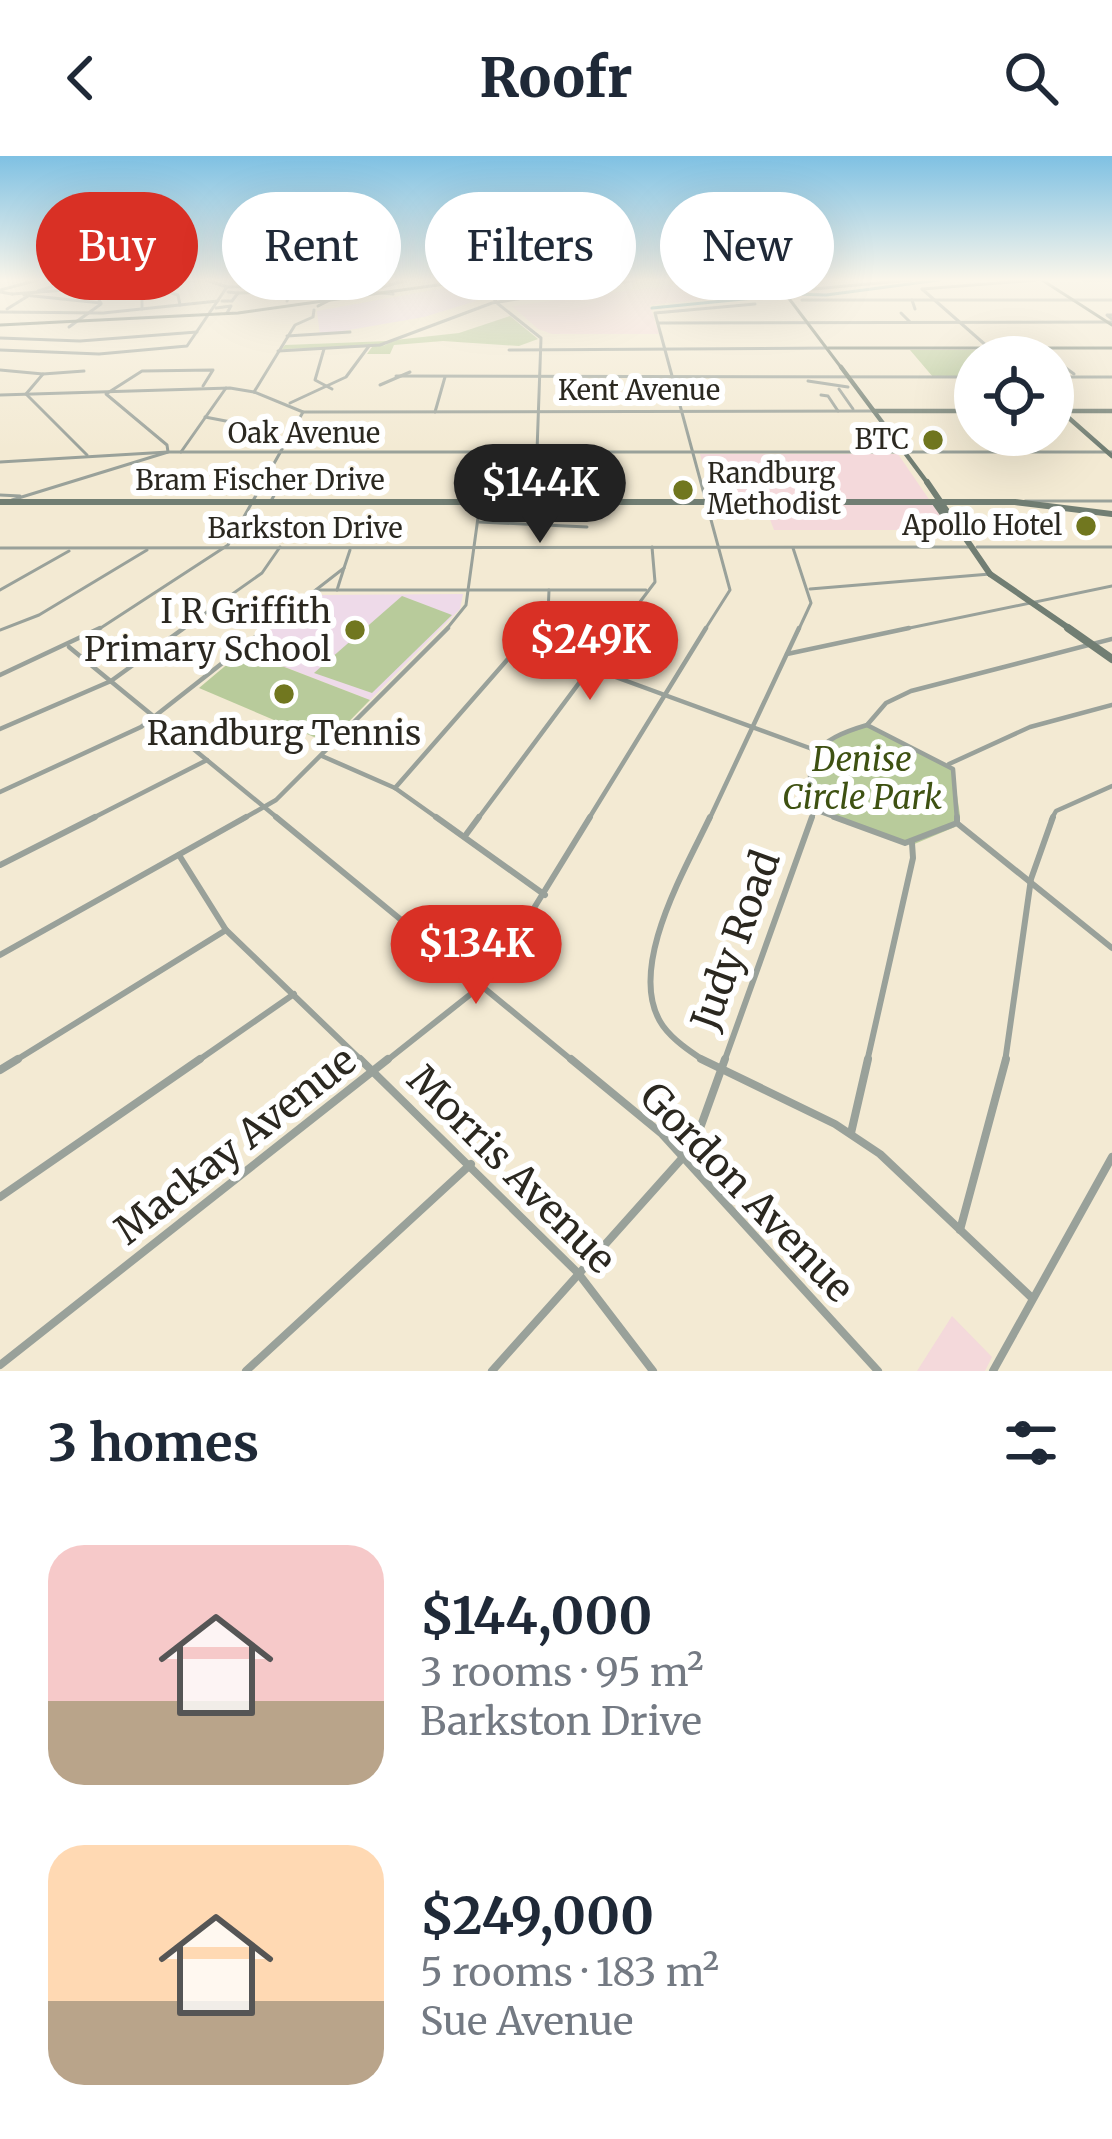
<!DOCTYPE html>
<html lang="en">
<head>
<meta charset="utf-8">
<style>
  :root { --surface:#fff; --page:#f6f6f7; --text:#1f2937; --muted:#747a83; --accent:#d93025 }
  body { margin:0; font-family:Merriweather,serif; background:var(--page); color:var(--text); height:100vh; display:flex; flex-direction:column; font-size:45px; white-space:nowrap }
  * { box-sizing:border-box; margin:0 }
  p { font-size:39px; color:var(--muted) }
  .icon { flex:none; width:66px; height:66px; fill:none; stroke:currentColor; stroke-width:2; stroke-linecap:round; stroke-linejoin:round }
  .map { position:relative; height:1215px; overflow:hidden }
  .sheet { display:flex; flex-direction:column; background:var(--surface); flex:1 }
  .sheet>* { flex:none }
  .hud { position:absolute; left:36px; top:36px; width:1041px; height:108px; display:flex; gap:24px }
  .fabs { position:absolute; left:954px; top:180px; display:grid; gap:24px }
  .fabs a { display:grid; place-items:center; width:120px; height:120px; border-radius:50%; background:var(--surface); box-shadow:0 12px 48px #0002; font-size:60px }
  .price { position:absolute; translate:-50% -102px; padding:0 27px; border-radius:42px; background:var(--accent); color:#fff; font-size:39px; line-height:78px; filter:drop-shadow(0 3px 6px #0008) }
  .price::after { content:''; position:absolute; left:50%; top:72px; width:36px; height:27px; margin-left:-18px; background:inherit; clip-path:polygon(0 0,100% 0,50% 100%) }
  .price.current { background:#222; color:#fff }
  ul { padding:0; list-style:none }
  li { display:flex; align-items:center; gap:36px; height:300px; padding:0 48px }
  li span { display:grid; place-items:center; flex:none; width:336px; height:240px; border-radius:36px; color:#555 }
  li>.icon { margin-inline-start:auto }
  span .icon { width:144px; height:144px; fill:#fffc; stroke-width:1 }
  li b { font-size:51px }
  h2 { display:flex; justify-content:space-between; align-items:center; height:144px; padding:0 48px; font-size:51px }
  .tag { padding:0 42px; border-radius:54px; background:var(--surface); box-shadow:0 12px 48px #0002; font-size:42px; line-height:108px }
  .tag.current { background:var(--accent); color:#fff }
  header { display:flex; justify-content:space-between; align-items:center; height:156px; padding:0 48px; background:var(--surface); font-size:54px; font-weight:800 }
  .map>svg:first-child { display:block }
  .commercial { fill:#f4d9db }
  .education { fill:#eedae9 }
  .green { fill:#b8cb9b }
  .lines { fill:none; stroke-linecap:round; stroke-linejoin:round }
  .stream { stroke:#67a1a4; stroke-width:3 }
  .street-far3 { stroke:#99a19a; stroke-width:3 }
  .street-far2 { stroke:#99a19a; stroke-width:4.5 }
  .street-far1 { stroke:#99a19a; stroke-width:6 }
  .street { stroke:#99a19a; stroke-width:8 }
  .secondary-far3 { stroke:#717e73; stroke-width:3 }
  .secondary-far2 { stroke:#717e73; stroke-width:4.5 }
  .secondary-far1 { stroke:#717e73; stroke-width:6 }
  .secondary { stroke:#717e73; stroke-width:8 }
  .poi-dot { fill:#71771f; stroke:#fff; stroke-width:4.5 }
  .labels { text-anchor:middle; stroke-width:12; stroke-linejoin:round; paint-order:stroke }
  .far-street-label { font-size:27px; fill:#2b2820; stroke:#fff }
  .far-poi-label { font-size:27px; fill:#2b2820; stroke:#fff; text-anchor:end }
  .poi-label { font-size:33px; fill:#2b2820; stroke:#fff; text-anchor:end }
  .park-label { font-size:33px; font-style:italic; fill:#3e5112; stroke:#fff }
  .near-street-label { font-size:39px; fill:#2b2820; stroke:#fff }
</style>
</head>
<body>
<header><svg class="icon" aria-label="back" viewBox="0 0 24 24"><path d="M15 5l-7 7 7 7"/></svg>Roofr<svg class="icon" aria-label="search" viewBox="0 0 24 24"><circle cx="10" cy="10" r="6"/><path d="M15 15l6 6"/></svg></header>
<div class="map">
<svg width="1112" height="1215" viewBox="0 0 1112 1215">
  <rect width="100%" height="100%" fill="#f3ead3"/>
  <g class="commercial">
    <path d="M709,124H747L763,132L745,134L750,139L650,149L659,178H552L538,173L512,150Z"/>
    <path d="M700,298H898L950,374H774L762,342H712Z"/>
    <path d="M488,319L566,320L567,343H486Z"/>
    <path d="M952,1160L992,1201L985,1215H917Z"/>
  </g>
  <g class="education">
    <path d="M461,129L476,145L424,161L320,179L317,155Z"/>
    <path d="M463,438L460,453L370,544L243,495L317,439Z"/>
  </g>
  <g class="green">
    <path d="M510,160L538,183L519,190L443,185L394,189L390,198H367L372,191L282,193L285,189L388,185L383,190L395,184L459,177Z"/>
    <path d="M910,194H986L994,201H975V221H933Z"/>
    <path d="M402,440L452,459L372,537L314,517Z"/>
    <path d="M243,495L370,544L328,587L199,532Z"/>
    <path d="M868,569L953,613L960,659L955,671L912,689L833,663L813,650C801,597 820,583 868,569Z"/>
  </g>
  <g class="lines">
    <g class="stream">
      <path d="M793,138L826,139L939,124"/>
      <path d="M652,152L785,139"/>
    </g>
    <g class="street-far3">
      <path d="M480,124L497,147L541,182L537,295"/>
      <path d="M1083,124H1112"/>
      <path d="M797,129L816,126"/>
      <path d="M227,131L294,129L393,138"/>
      <path d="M376,133L406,124"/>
      <path d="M813,133L912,124"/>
      <path d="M922,133L1037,124"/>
      <path d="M922,133L989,192"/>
      <path d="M0,134L38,124"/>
      <path d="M38,135L66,126"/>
      <path d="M165,135L178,139L180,149"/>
      <path d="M0,136L12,138"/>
      <path d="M238,137L278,136"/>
      <path d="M12,138L202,124"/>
      <path d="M24,139L101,147"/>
      <path d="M537,142L528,130L551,124"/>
      <path d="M802,144H1112"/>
      <path d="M912,144L915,153"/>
      <path d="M222,145H232L238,137L228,136"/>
      <path d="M287,145L296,124"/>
      <path d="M216,152L231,150L227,157"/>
      <path d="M7,153L28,140"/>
      <path d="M142,153V142L175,124"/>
      <path d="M0,156L103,157L218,145"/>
      <path d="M901,157L910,166"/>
      <path d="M1112,159H1107L1112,163"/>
      <path d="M658,167L1112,166"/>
      <path d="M69,171L101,148L95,135"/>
      <path d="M287,180L350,176"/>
      <path d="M0,182L80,185L197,176"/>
      <path d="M324,193L315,224L332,233"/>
      <path d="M0,194L99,198L187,190L227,131L206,124"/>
      <path d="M509,194L828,192"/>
      <path d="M278,195L380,189L492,147L636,124"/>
      <path d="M1059,207L1074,218"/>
      <path d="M0,214L43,218L26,238L87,299"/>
      <path d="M43,218L84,215"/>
      <path d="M396,220L975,221"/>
      <path d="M1053,221H1112"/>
      <path d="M808,225L848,231"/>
      <path d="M380,229L410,216"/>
      <path d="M839,233L853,253"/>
      <path d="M254,236L295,169L313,161L314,154"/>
      <path d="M0,239L230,232L254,236L303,256L873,255"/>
      <path d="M821,239L828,240L838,255"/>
      <path d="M290,247L346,221L369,190"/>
      <path d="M435,256L445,221"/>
      <path d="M205,261L231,266"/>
      <path d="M181,296L226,232"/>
      <path d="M0,306L168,296H1112"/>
      <path d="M0,339L20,340"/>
      <path d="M12,344L168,296L167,289L106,238L142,215L213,214L203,230"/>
      <path d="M271,345L283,323"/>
      <path d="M1025,345H1112"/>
      <path d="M479,366L587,371"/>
      <path d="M977,391H1112"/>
      <path d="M0,392L971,391"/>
      <path d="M793,392L811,447L798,475"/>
      <path d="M810,433L990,418"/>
      <path d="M0,434L69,395"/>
      <path d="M316,434H646"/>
      <path d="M337,434L344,412"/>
      <path d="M0,474L39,459L147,394"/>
      <path d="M96,475L228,389L303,256"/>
      <path d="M180,475L262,417L280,391"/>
      <path d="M263,475L344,412L350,394"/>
      <path d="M445,475L466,449L487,296"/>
      <path d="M533,475L548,458L549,434"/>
      <path d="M618,475L655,426L652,391"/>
      <path d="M704,475L730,434L655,157L755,148"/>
      <path d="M895,475L1112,430"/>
    </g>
    <g class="street-far2">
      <path d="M69,491L280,664"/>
      <path d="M787,498L909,472"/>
      <path d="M591,512L815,594"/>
      <path d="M0,519L100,472"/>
      <path d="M867,569L886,547L911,535L1112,483"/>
      <path d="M0,573L111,525L184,472"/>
      <path d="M322,600L395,632L440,664"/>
      <path d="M949,608L1030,571L1112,549"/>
      <path d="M395,632L535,472"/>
      <path d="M0,636L141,571L267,472"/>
      <path d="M89,664L207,604"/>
      <path d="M241,664L276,644L448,472"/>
      <path d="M477,664L620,472"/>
      <path d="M588,664L706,472"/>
      <path d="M709,664L799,472"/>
      <path d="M811,664L815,654"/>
      <path d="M842,664L815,654C801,600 816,584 867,569L953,613L957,664"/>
      <path d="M1051,664L1056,655L1112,630"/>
    </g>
    <g class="street-far1">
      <path d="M276,661L574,906"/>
      <path d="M436,661L545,739"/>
      <path d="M834,661L905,687L957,667V661"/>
      <path d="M958,668L1112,792"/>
      <path d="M465,680L479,661"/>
      <path d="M179,699L226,774L363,906"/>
      <path d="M0,709L95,661"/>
      <path d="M0,799L246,661"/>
      <path d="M13,906L226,774"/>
      <path d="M196,906L294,838"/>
      <path d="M385,906L491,822L590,661"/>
      <path d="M706,906C691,896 674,885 663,870C624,815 686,712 710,661"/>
      <path d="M724,906L812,661"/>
      <path d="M867,906L913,702L912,687"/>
      <path d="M1005,906L1031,723L1053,661"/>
    </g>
    <g class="street">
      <path d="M360,903L578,1117L653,1215"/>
      <path d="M571,903L662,978L878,1215"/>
      <path d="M701,903L835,968L880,998L1031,1141"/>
      <path d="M0,914L18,903"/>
      <path d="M851,977L868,903"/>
      <path d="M0,1041L200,903"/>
      <path d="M960,1074L1006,903"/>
      <path d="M0,1209L388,903"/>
      <path d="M246,1215L471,1008"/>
      <path d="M492,1215L694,989L725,903"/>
      <path d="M993,1215L1112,1001"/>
    </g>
    <g class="secondary-far3">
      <path d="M775,124L843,214"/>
      <path d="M1042,124L1112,169"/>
      <path d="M764,131L785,135"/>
      <path d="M318,150L369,124"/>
      <path d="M0,169L238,157L473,124"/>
      <path d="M829,192H1112"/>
    </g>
    <g class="secondary-far2">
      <path d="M841,211L929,329"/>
      <path d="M1053,248L1112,300"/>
      <path d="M874,255H975"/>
      <path d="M1053,255H1112"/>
    </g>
    <g class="secondary-far1">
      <path d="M927,326L990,418"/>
      <path d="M0,346H1015L1112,358"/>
      <path d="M935,347L954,374"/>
      <path d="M990,418L1073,475"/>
    </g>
    <path class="secondary" d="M1068,472L1112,503"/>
  </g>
  <linearGradient id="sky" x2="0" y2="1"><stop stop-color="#7fc1e3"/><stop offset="0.42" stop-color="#faf6eb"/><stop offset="1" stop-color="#faf6eb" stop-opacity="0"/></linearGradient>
  <rect width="1112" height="294" fill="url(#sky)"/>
  <g class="poi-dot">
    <circle cx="933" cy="284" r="12"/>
    <circle cx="683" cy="334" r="12"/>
    <circle cx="1086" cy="370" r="12"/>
    <circle cx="355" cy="474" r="12"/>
    <circle cx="284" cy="538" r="12"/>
  </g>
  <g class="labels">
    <g class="far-street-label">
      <text x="639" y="244">Kent Avenue</text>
      <text x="304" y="287">Oak Avenue</text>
      <text x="260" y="334">Bram Fischer Drive</text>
      <text x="305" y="382">Barkston Drive</text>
    </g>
    <g class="far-poi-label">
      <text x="909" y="293">BTC</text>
      <text x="707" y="327" text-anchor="start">Randburg<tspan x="707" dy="31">Methodist</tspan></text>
      <text x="1062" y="379">Apollo Hotel</text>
    </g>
    <g class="poi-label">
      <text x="331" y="467">I R Griffith<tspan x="331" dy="38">Primary School</tspan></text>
      <text x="284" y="589" text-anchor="middle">Randburg Tennis</text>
    </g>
    <g class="park-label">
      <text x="862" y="615">Denise<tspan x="862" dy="38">Circle Park</tspan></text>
    </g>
    <g class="near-street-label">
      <text transform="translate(735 784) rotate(-70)" y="14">Judy Road</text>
      <text transform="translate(235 989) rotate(-38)" y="14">Mackay Avenue</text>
      <text transform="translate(512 1013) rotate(45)" y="14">Morris Avenue</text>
      <text transform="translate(747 1036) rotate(46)" y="14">Gordon Avenue</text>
    </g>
  </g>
</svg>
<div class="fabs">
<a><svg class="icon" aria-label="locate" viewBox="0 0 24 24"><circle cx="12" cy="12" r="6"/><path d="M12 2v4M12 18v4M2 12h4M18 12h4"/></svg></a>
</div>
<b class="price current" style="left:540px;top:390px">$144K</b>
<b class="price" style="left:590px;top:547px">$249K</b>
<b class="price" style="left:476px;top:851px">$134K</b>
<div class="hud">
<a class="tag current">Buy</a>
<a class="tag">Rent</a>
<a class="tag">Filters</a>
<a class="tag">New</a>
</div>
</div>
<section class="sheet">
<h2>3 homes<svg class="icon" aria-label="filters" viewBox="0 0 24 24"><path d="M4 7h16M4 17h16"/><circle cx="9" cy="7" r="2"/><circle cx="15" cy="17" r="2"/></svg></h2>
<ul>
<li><span style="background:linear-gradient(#f6c9c9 65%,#b9a48a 0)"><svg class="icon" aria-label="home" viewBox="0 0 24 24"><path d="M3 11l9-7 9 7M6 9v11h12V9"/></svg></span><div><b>$144,000</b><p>3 rooms · 95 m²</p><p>Barkston Drive</p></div></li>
<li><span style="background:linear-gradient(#ffd9b3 65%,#b9a48a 0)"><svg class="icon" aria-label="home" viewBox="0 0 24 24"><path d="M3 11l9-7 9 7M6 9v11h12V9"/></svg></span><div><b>$249,000</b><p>5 rooms · 183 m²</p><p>Sue Avenue</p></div></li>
</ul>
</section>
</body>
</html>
